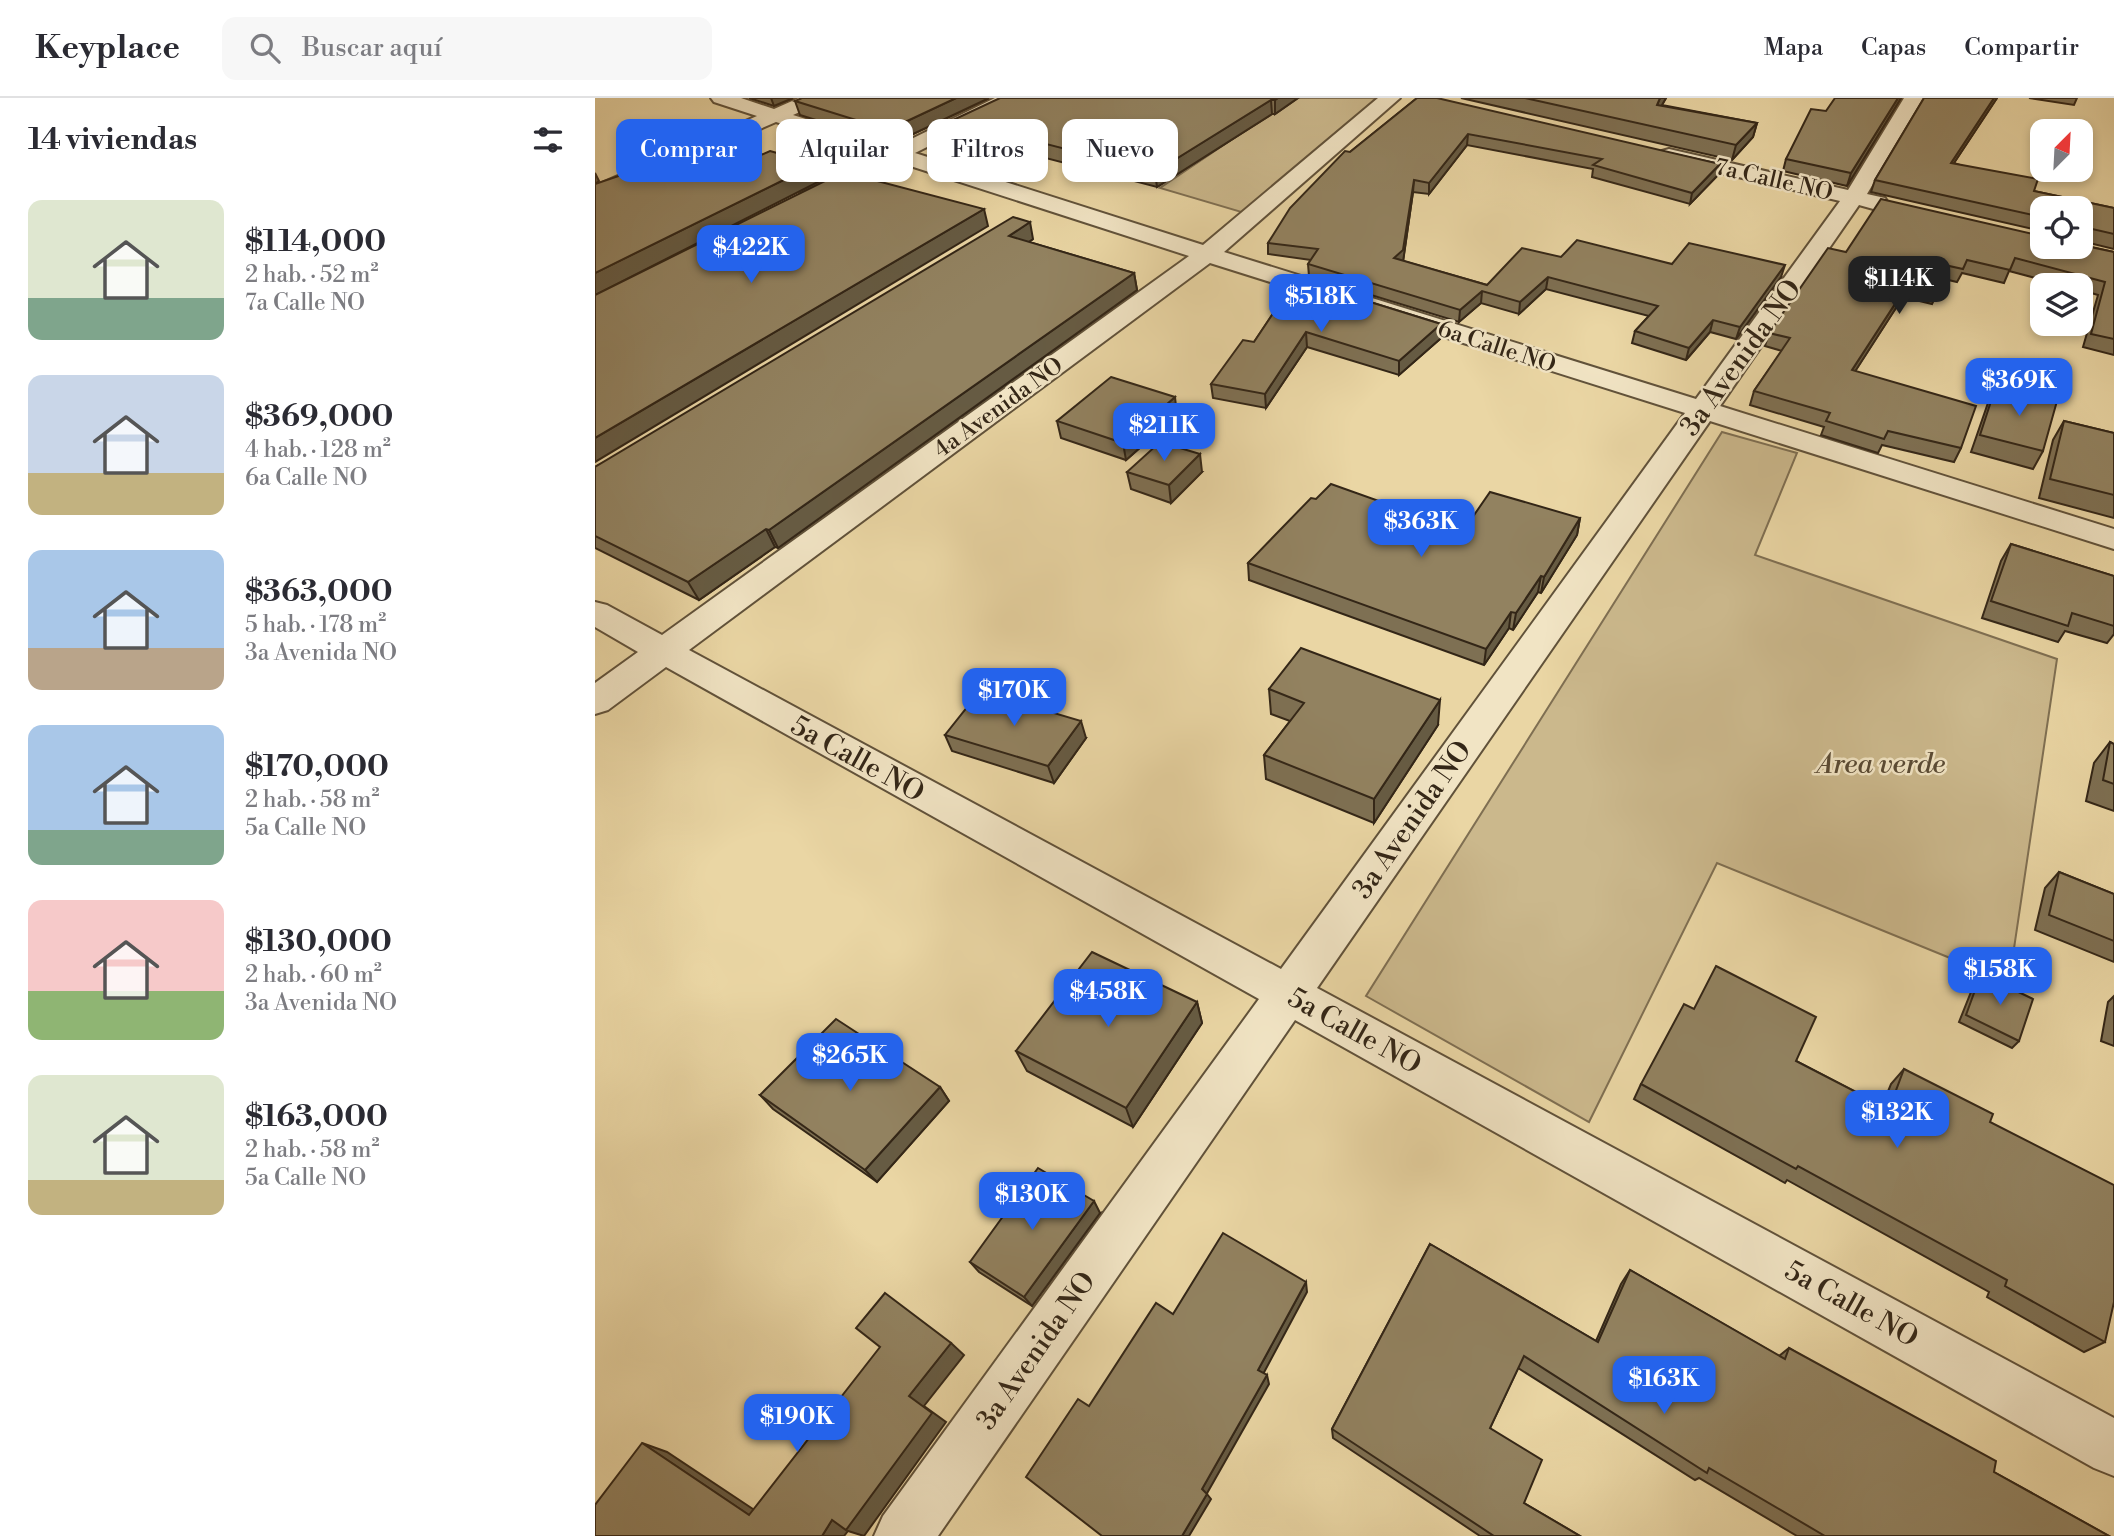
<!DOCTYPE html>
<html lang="es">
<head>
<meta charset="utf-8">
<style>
  :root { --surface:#fff; --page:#f7f7f7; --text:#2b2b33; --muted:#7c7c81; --line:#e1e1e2; --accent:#2563eb }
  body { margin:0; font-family:"Libre Bodoni",serif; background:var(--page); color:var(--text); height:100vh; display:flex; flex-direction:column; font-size:26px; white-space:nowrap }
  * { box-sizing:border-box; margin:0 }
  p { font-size:23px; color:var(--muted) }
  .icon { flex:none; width:38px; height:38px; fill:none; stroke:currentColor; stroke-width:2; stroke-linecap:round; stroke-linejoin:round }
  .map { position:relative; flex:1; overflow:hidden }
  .panel { display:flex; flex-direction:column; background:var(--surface); width:595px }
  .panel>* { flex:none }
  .hud { position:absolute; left:21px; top:21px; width:665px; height:63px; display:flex; gap:14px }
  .needle { width:46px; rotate:24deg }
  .buttons { position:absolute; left:1435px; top:21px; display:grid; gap:14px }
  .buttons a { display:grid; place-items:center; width:63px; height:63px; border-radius:14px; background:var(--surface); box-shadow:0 4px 10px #0003; font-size:35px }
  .price { position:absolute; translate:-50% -60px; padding:0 16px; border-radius:14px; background:var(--accent); color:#fff; font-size:23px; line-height:46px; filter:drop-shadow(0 2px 4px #0008) }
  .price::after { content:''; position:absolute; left:50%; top:42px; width:21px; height:16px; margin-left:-10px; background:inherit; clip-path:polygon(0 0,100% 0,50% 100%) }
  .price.current { background:#222; color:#fff }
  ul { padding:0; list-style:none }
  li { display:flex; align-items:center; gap:21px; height:175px; padding:0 28px }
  li span { display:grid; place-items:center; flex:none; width:196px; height:140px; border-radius:14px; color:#555 }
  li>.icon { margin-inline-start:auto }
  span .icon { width:84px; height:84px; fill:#fffc; stroke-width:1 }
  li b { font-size:30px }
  h2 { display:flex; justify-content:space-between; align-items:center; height:84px; padding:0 28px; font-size:30px }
  .tag { padding:0 24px; border-radius:14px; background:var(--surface); box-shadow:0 4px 10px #0003; font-size:24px; line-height:63px }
  .tag.current { background:var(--accent); color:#fff }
  header { display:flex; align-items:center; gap:42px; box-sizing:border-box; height:98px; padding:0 35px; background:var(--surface); border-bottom:2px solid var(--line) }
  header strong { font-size:33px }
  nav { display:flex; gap:38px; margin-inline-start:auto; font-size:24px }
  .search { width:490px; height:63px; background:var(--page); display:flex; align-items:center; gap:18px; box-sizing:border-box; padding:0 24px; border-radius:14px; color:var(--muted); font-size:26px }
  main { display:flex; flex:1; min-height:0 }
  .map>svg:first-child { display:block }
  .green { fill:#cbb88c; stroke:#7f6f52; stroke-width:2 }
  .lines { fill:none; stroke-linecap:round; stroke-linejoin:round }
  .minor-casing { stroke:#61523a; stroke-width:4 }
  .minor { fill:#f1e4c4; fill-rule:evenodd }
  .wall { fill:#7e7053; stroke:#332617; stroke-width:2 }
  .shaded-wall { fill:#665b43; stroke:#332617; stroke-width:2 }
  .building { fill:#928260; stroke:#332617; stroke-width:2 }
  .labels { text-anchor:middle; stroke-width:5; stroke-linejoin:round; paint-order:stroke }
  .far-street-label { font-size:23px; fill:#332617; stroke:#f1e4c4 }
  .street-label { font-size:28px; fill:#332617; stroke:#f1e4c4 }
  .park-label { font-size:28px; font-style:italic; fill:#594a34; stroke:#f1e4c4 }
</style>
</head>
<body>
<header>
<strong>Keyplace</strong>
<div class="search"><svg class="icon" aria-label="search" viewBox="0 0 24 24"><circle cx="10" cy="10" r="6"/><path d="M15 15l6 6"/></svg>Buscar aquí</div>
<nav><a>Mapa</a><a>Capas</a><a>Compartir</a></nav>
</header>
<main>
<section class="panel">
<h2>14 viviendas<svg class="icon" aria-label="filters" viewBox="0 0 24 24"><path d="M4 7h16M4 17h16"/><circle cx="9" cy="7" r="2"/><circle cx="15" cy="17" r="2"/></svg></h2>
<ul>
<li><span style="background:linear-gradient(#dfe7d0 70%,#7fa58c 0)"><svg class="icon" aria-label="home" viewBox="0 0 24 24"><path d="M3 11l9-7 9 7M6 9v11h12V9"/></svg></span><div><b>$114,000</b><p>2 hab. · 52 m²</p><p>7a Calle NO</p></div></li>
<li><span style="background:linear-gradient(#c9d6e8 70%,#c2b280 0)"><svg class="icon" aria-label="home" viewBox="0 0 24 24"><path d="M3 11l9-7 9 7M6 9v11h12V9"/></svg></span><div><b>$369,000</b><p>4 hab. · 128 m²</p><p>6a Calle NO</p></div></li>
<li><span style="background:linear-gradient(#a9c7e8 70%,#b9a48a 0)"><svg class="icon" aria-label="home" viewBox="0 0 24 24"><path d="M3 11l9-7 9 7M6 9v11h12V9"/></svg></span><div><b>$363,000</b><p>5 hab. · 178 m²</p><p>3a Avenida NO</p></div></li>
<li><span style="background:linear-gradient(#a9c7e8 75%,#7fa58c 0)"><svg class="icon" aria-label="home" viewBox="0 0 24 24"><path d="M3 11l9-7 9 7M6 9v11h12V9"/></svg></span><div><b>$170,000</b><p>2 hab. · 58 m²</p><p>5a Calle NO</p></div></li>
<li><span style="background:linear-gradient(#f6c9c9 65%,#8fb573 0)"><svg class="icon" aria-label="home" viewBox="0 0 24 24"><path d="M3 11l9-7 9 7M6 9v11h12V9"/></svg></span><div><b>$130,000</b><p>2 hab. · 60 m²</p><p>3a Avenida NO</p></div></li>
<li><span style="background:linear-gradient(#dfe7d0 75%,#c2b280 0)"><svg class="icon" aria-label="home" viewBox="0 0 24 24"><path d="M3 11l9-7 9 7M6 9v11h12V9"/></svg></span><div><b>$163,000</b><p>2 hab. · 58 m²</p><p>5a Calle NO</p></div></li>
</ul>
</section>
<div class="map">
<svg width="1519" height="1438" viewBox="0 0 1519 1438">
  <rect width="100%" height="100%" fill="#ead6a4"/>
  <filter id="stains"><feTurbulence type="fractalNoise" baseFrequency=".00286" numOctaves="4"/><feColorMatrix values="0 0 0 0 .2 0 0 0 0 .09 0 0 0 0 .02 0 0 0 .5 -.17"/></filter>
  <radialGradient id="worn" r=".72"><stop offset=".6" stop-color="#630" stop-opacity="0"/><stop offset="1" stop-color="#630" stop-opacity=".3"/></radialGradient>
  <g class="green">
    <path d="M698,0H777L793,4L653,116L565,90Z"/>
    <path d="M1127,334L1202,355L1160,457L1462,561L1414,884L1122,765L994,1024L771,898Z"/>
  </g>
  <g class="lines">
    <g class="minor-casing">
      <path id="minor" d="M116,0H146L179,11L204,0H230L227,4L198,17L300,49L400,0H425L422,4L320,55L608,147L783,0H805L629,154L1101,301L1245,103L1067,61L1064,57L1067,53L1074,51L1253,92L1309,0H1329L1272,96L1290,100L1293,105L1290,110L1282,112L1264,107L1125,308L1519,431V451L1115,323L722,890L1519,1320V1378L1499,1370L700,922L343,1438H279L288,1418L664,901L71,569L13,612L0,616V585L43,554L0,529V504L12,507L67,537L594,158L303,64L222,105H206L203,100L206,95L284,57L181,24L0,103V88L162,18L119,4ZM615,165L1090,315L686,871L94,552Z"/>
    </g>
    <use href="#minor" class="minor"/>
  </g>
  <g class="wall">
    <path d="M154,0H198L179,8Z"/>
    <path d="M394,0L297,46L205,17L200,3Z"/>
    <path d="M703,0L680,16H677L562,89L362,37L358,22Z"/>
    <path d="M822,0L1125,66L1123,77L1095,106L997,79L998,71L872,47L834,96L818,94L808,163L892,187L966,159L1077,166L1186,179L1141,241L1115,234L1091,262L1037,245L1040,233L1054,218L951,191L924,216L886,205L864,224L714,178L713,166L716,162L673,156V145L755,54Z"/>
    <path d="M866,0H1071L1067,7L1162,25L1158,39L1137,62Z"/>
    <path d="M1306,0L1252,88L1188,73L1191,61L1231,13Z"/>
    <path d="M1329,0H1402L1359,65L1439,93L1519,110V151L1486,143V110H1447V133L1276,94L1280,82Z"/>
    <path d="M1434,0H1482L1479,7Z"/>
    <path d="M1447,138L1519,154V257L1488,249L1503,197L1486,192V187H1467L1414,173L1409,185L1367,175L1362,184L1349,181L1337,206L1308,199L1260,273L1366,350L1359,364L1287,347L1283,355L1226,337L1229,329L1155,307L1159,293L1187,253L1170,248L1174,235L1251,154Z"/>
    <path d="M438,141L434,144L539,175L542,192L183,450L180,449L104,502L0,450V369Z"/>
    <path d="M701,181L846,226L845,241L804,277L712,249L671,310L618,300L616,286L659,244Z"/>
    <path d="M1401,288L1448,353L1438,371L1376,354L1393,305Z"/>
    <path d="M582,317L531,362L466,340L462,323Z"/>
    <path d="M1469,323L1519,335V420L1444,400L1458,342Z"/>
    <path d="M532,374H607L576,405L536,391Z"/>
    <path d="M721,401L868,433L985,420L982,437L946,495L943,494L918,532L914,530L889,567L654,482L653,465Z"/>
    <path d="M1416,446L1519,478V536L1512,545L1470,533L1463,544L1387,520L1406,463Z"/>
    <path d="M674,591L843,627L779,725L671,681L669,657L695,623L676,616Z"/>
    <path d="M350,637L491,640L459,685L357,653Z"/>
    <path d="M1515,644L1519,646V713L1491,703L1499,665Z"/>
    <path d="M1464,774L1519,796V864L1440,832L1450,790Z"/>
    <path d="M1386,876L1424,943L1417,950L1364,924L1380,884Z"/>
    <path d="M1519,898V948L1506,943L1513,904Z"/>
    <path d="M602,904L607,925L538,1029L432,973L421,953Z"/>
    <path d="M1201,963L1287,1008L1296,986L1309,971L1395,1024L1510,1244L1489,1254L1392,1199L1394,1194L1192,1082L1190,1085L1039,1001L1046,986Z"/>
    <path d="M345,989L354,1003L282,1084L178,1011L165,997Z"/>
    <path d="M505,1115L437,1208L384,1174L375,1164Z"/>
    <path d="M835,1146L1001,1243L1026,1186L1035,1172L1184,1258L1194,1250L1399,1374L1514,1438H1202L1104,1380L1100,1382L923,1270L895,1330L929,1405L985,1438H885L738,1340L737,1331Z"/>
  </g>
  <g class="shaded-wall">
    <path d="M176,0H198L179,8Z"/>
    <path d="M361,0H394L297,46L293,32Z"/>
    <path d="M683,0H703L680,16V2Z"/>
    <path d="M1065,0H1071L1059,21L1062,7Z"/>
    <path d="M1303,0H1306L1252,88L1256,75Z"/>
    <path d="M1399,0H1402L1351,77L1356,65Z"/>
    <path d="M676,2L677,16L562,89L560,74Z"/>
    <path d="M1162,25L1158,39L1137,62L1141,47Z"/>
    <path d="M873,36L872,47L834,96V85Z"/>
    <path d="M221,66L227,82L0,197V175Z"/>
    <path d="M1125,66L1123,77L1095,106L1097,95Z"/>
    <path d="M0,75L4,83L0,86Z"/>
    <path d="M819,82L818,94L808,164L799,160Z"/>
    <path d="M389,111L393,128L0,364V340Z"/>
    <path d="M435,124L438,141L418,155L414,138Z"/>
    <path d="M1493,130L1487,142L1486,143V131Z"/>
    <path d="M1190,167L1186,179L1141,241L1145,229Z"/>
    <path d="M539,175L542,192L183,450L174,432Z"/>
    <path d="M953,179L951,191L924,216L925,204Z"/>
    <path d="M1313,186L1308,199L1252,286L1257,272Z"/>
    <path d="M887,193L886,205L864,224L865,212Z"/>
    <path d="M1118,222L1115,234L1091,262L1094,250Z"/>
    <path d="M846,226L845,241L804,277V263Z"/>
    <path d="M711,234L712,249L671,310L670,296Z"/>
    <path d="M580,299L582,317L531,362L528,345Z"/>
    <path d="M605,356L607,374L576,405L574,387Z"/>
    <path d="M985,420L982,437L946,495L949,479Z"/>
    <path d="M171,431L180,449L104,502L93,484Z"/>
    <path d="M946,478L943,494L918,532L921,515Z"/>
    <path d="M916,514L914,530L889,567L891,551Z"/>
    <path d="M845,602L843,627L779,725V701Z"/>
    <path d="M486,623L491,640L459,685L453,668Z"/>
    <path d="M602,904L607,925L538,1029L531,1010Z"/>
    <path d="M345,989L354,1003L282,1084L270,1072Z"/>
    <path d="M499,1103L505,1115L437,1208L429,1199Z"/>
    <path d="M711,1184L712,1194L666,1280L663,1272Z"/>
    <path d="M356,1245L369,1257L329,1308L351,1324L269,1438L253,1433L249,1438H227L314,1298Z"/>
    <path d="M672,1277L674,1286L611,1397L607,1391Z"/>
    <path d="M47,1345L72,1354L176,1423L154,1417Z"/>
    <path d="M612,1396L616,1401L594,1438H587Z"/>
  </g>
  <g class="building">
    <path d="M207,0H361L293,32L200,3Z"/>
    <path d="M405,0H683L680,2H676L560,74L358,22Z"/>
    <path d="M822,0H842L1125,66L1097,95L998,67L1007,61L873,36L834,85L819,82L808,152L799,160L892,187L927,150L966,159L982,142L1077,166L1094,145L1190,167L1145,229L1118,222L1094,250L1040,233L1063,208L953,179L925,204L887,193L865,212L713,166L723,151L673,145L695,110L750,53L755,54Z"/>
    <path d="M930,0H1065L1062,7L1162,25L1141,47Z"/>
    <path d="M1240,0H1303L1256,75L1191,61L1216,11L1231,13Z"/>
    <path d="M1329,0H1399L1356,65L1443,81L1439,93L1519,110V136L1493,130L1486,131V110H1447V119L1280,82Z"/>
    <path d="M175,53L221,66L0,175V86L47,70L65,75L103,56L144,67Z"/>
    <path d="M248,74L389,111L0,340V197Z"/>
    <path d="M1286,101L1447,138V149H1486V147L1519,154V241L1496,236L1510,184L1420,160L1415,172L1372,162L1368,171L1354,168L1342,193L1313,186L1257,272L1381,308L1366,350L1293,333L1289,341L1231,323L1235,315L1159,293L1195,240L1174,235L1233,150L1251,154Z"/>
    <path d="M418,119L435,124L414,138L539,175L174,432L171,431L93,484L0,438V369Z"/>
    <path d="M701,181L846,226L804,263L711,234L670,296L616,286L648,242L659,244Z"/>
    <path d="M516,279L580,299L528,345L462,323Z"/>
    <path d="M1401,288L1462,303L1448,353L1385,337Z"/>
    <path d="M1469,323L1519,335V397L1455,381Z"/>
    <path d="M565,344L605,356L574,387L532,374Z"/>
    <path d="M736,386L868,433L895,394L985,420L949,479L946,478L921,515L916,514L891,551L653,465L716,400L721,401Z"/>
    <path d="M1416,446L1519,478V528L1477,515L1473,528L1396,503Z"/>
    <path d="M706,550L845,602L779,701L669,657L709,605L674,591Z"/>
    <path d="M385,593L486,623L453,668L350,637Z"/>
    <path d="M1515,644L1519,646V686L1508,682Z"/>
    <path d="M1464,774L1519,796V843L1454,817Z"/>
    <path d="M497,854L602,904L531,1010L421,953Z"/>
    <path d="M1121,868L1221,919L1201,963L1294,1011L1309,971L1398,1016L1395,1024L1519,1087V1204L1510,1244L1410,1188L1412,1182L1203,1068L1201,1071L1046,986L1089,906L1099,911Z"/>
    <path d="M1386,876L1438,901L1424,943L1371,917Z"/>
    <path d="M241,921L345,989L270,1072L165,997Z"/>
    <path d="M443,1070L499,1103L429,1199L375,1164Z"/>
    <path d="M628,1135L711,1184L663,1272L672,1277L607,1391L612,1396L587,1438H507L431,1379L483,1301L494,1308L561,1205L578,1216Z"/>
    <path d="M835,1146L1003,1244L1035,1172L1190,1261L1194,1250L1401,1363L1399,1374L1514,1438H1230L1114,1370L1112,1375L929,1258L895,1330L947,1362L929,1405L985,1438H899L737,1331Z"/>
    <path d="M290,1195L356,1245L314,1298L337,1315L251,1432L237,1422L227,1438H0V1407L47,1345L154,1417L285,1249L261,1230Z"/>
  </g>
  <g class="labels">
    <g class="far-street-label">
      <text transform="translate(1179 81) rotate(13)" y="8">7a Calle NO</text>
      <text transform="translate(902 248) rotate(18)" y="8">6a Calle NO</text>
      <text transform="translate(403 309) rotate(-36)" y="8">4a Avenida NO</text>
    </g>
    <g class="street-label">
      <text transform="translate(1145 259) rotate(-54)" y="10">3a Avenida NO</text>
      <text transform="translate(263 660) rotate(29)" y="10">5a Calle NO</text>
      <text transform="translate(816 721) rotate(-55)" y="10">3a Avenida NO</text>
      <text transform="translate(760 932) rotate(29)" y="10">5a Calle NO</text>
      <text transform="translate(1257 1205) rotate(29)" y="10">5a Calle NO</text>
      <text transform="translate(440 1252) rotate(-55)" y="10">3a Avenida NO</text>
    </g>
    <g class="park-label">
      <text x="1286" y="675">Area verde</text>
    </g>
  </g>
  <rect width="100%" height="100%" filter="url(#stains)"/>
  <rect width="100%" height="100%" fill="url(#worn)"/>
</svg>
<div class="buttons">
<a><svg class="needle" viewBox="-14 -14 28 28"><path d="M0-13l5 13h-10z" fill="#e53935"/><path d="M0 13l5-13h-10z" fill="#7c7c81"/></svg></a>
<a><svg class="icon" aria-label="locate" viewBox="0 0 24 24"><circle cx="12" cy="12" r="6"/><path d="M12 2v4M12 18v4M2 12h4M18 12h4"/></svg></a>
<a><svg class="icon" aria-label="layers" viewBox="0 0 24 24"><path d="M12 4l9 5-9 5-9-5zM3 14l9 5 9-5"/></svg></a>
</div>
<b class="price" style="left:156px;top:187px">$422K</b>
<b class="price current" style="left:1304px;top:218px">$114K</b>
<b class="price" style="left:726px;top:236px">$518K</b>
<b class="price" style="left:1424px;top:320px">$369K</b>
<b class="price" style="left:569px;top:365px">$211K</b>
<b class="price" style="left:826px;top:461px">$363K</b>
<b class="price" style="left:419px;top:630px">$170K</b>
<b class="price" style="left:1405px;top:909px">$158K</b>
<b class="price" style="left:513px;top:931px">$458K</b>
<b class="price" style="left:255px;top:995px">$265K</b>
<b class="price" style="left:1302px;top:1052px">$132K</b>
<b class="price" style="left:437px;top:1134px">$130K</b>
<b class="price" style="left:1069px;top:1318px">$163K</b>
<b class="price" style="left:202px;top:1356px">$190K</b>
<div class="hud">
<a class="tag current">Comprar</a>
<a class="tag">Alquilar</a>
<a class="tag">Filtros</a>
<a class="tag">Nuevo</a>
</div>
</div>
</main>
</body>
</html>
